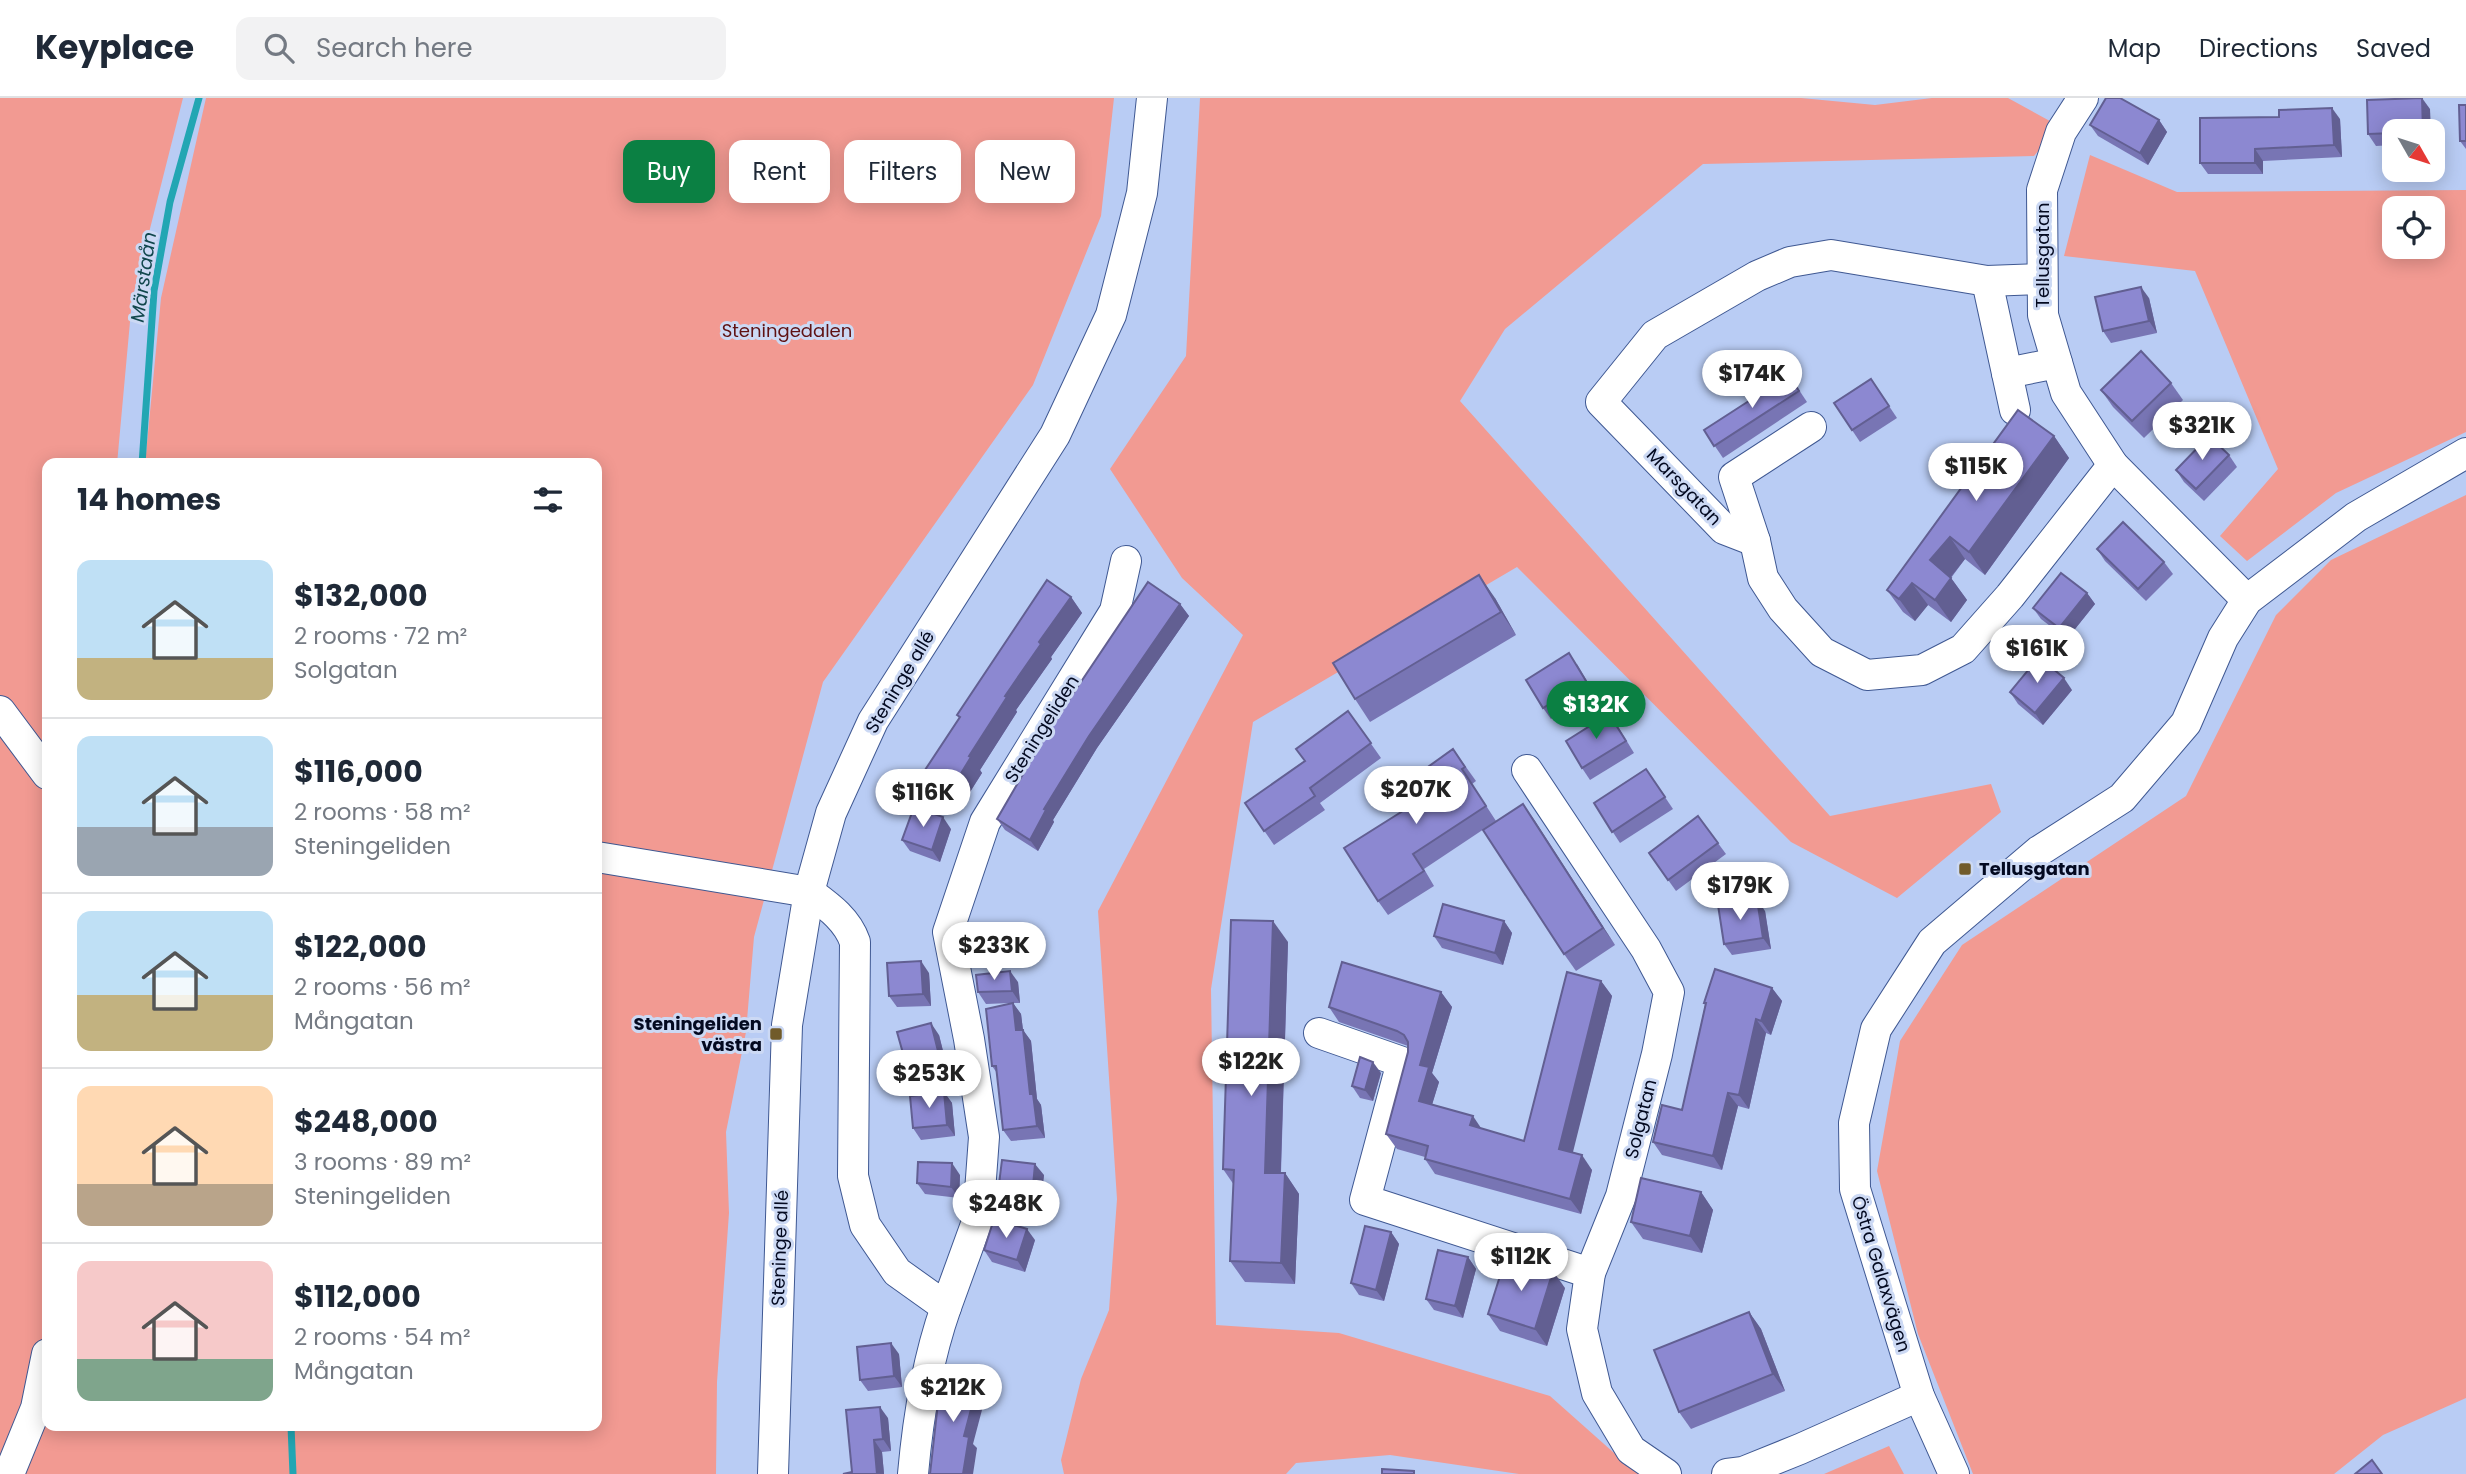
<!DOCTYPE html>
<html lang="en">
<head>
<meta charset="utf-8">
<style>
  :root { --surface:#fff; --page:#f2f2f3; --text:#1f2937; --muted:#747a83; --line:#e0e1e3; --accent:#0b8043 }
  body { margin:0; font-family:Poppins,sans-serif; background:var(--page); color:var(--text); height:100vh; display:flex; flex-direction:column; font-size:26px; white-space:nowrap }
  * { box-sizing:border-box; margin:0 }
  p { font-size:23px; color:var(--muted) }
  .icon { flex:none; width:38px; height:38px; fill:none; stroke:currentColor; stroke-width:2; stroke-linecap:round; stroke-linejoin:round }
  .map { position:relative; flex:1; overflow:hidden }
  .drawer { position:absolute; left:42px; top:360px; width:560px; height:973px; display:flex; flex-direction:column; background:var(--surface); border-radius:14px; box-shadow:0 4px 18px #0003 }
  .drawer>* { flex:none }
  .top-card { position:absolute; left:623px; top:42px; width:665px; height:63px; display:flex; gap:14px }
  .needle { width:46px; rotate:129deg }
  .buttons { position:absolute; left:2382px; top:21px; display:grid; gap:14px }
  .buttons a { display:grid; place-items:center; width:63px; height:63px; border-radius:14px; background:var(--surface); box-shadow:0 4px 18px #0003; font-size:35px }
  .price { position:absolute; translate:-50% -60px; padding:0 16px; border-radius:24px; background:#fff; color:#222; font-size:23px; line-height:46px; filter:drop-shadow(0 2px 4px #0008) }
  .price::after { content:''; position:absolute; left:50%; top:42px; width:21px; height:16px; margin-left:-10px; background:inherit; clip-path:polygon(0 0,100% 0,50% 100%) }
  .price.active { background:var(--accent); color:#fff }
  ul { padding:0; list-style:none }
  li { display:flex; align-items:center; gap:21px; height:175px; padding:0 35px }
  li+li { border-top:2px solid var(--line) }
  li span { display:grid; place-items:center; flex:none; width:196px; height:140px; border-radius:14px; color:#555 }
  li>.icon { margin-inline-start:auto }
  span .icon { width:84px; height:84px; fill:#fffc; stroke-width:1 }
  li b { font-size:30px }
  h2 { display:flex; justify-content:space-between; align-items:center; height:84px; padding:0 35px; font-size:30px }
  .chip { padding:0 24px; border-radius:14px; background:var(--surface); box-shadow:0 4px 18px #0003; font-size:24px; line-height:63px }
  .chip.active { background:var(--accent); color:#fff }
  header { display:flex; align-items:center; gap:42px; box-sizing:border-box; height:98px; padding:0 35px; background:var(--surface); border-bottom:2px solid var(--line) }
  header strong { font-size:33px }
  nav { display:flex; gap:38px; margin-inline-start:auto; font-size:24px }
  .search { width:490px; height:63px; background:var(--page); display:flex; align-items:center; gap:18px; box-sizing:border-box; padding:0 24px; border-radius:14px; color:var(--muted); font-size:26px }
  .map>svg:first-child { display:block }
  .green { fill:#f29a92; fill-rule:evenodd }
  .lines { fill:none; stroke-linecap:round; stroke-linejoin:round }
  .stream { stroke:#22a6b3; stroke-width:7 }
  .minor-casing { stroke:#3f5892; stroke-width:32 }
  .minor { stroke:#fff; stroke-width:30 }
  .wall { fill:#7875b4 }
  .shaded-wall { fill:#625f92 }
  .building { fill:#8c88d1; stroke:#625f92; stroke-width:2 }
  .poi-dot { fill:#715b2a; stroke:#ccd9f4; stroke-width:2.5 }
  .labels { text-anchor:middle; stroke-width:6; stroke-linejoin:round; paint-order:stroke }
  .street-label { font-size:18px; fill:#030920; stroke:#ccd9f4 }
  .park-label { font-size:18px; fill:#5f1213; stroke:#ccd9f4 }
  .poi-label { font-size:18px; font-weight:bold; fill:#030920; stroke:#ccd9f4; text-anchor:start }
  .water-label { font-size:19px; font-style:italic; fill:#11474d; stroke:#ccd9f4 }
</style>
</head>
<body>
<header>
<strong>Keyplace</strong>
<div class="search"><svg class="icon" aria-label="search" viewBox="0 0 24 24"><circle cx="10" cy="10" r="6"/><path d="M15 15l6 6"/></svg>Search here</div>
<nav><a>Map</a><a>Directions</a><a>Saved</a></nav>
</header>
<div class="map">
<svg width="2466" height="1376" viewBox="0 0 2466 1376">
  <rect width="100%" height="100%" fill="#b9ccf4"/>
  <g class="green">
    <path d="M0,0H183L132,202L117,366H47V1328H597V366H145L161,200L206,0H1114L1101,118L1033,287L823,584L754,839L746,934L726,1034L729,1115L717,1284L716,1376H0Z"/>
    <path d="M1200,0H1801L1875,7L1932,0H2008L2059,28L2034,58L1703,66L1505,231L1460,303L1830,718L1991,686L2001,714L1897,800L1791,744L1517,469L1253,624L1211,891L1216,1227L1339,1235L1550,1298L1613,1354L1645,1376H1519L1390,1357L1296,1365L1286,1376H1064L1061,1362L1081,1281L1109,1212L1117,1101L1098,813L1243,537L1182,480L1110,371L1186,258Z"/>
    <path d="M2090,57L2177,94L2466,92V334L2336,395L2247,463L2220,438L2278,371L2195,173L2064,158ZM2394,110H2432V149H2394Z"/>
    <path d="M2466,397V1300L2383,1337L2334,1376H1973L1918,1236L1877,1073L1900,943L1962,847L2186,698L2276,517L2331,462Z"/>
    <path d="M1889,1348L1904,1376H1824Z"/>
  </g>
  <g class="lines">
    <g class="stream">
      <path d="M142,366L154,193L170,104L199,0"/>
      <path d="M291,1328L293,1376"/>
    </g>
    <g class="minor-casing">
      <g id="minor">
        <path d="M2083,0L2061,34L2042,92L2043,217L2066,295L2113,367L2247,502"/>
        <path d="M1987,183L2015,312"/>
        <path d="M2007,275L2057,265"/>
        <path d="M1811,329L1734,379L1755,443L1763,480L1783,511L1822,554L1867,577L1922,572L1963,551L2010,498L2113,367"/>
        <path d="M1755,443L1724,431L1601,304L1655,237L1757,178L1790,164L1831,157L1987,183L2042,181"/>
        <path d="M0,613L47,676"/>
        <path d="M1527,672L1646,851L1669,894L1657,956L1621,1098L1590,1175L1582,1231L1597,1295L1631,1352L1666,1376"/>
        <path d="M597,759L809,794C828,808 847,821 855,844L853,1078L865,1127L897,1174L946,1209L978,1121L984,1039L969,941L948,834L985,724L1115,513L1126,463"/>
        <path d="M1319,935L1402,964L1365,1102L1590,1175"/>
        <path d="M9,1376L36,1310L47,1256"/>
        <path d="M773,1376L787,927L809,794L831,715L873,623L1055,337L1111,217L1142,95L1152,0"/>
        <path d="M913,1376C918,1319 927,1263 946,1209"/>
        <path d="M1727,1376L1743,1374L1800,1351L1919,1298"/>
        <path d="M1954,1376L1919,1298L1855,1091L1854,1025L1876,931L1932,844L2039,753L2122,700L2186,625L2223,540L2247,502L2356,419L2466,355"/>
      </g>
    </g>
    <use href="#minor" class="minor"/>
  </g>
  <g class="wall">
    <path d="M2466,7V51L2460,43Z"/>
    <path d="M2430,11L2394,33V47L2376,48L2368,36Z"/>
    <path d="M2340,21L2342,59L2263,63V76H2208L2200,65Z"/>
    <path d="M2159,22L2167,34L2148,67L2098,38L2090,27Z"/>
    <path d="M2149,200L2157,235L2111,245L2103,233Z"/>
    <path d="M1789,277L1807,304L1723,360L1704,332Z"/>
    <path d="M1871,281L1897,320L1860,344L1834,305Z"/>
    <path d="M2171,285L2183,302L2144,340L2113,309L2101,292Z"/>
    <path d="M2054,338L2069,360L1985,477L1965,461L1951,480L1967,502L1951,524L1928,507L1915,523L1903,514L1887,492Z"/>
    <path d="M2229,357L2237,369L2204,403L2184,384L2176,372Z"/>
    <path d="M2097,451L2164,464L2173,476L2146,503L2105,463Z"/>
    <path d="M2087,495L2095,506L2067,541L2041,521L2033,510Z"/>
    <path d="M1071,499L1082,515L1051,559L1052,561L1016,612L1017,614L980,672L982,675L963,705L936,688L925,672L959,620L957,617Z"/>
    <path d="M1495,500L1516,537L1370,624L1355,601Z"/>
    <path d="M1180,506L1189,518L1097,650L1053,722L1054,724L1038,753L1005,732L997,721Z"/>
    <path d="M1577,566L1594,595L1551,621L1543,610Z"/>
    <path d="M2072,592L2043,627L2018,606L2010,594Z"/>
    <path d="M1348,613L1381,660L1320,705L1325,712L1274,747L1245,705L1304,663Z"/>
    <path d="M1617,627L1634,655L1590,682L1582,670Z"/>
    <path d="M1453,651L1476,683L1472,686L1496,723L1424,771L1434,788L1388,817L1378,803L1417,704Z"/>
    <path d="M1646,671L1673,711L1620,745L1594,705Z"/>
    <path d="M1523,706L1615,847L1576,873L1564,856Z"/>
    <path d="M1698,718L1726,756L1676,793L1649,755Z"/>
    <path d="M951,731L940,764L910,753L902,742Z"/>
    <path d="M1765,813L1771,851L1732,857L1724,846Z"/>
    <path d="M1504,823L1512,835L1503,867L1442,850L1434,838Z"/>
    <path d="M1288,844L1281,1075H1285L1299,1096L1295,1186L1245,1184L1230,1163L1234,1087L1223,1071Z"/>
    <path d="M929,875L931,908L897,909L889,898Z"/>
    <path d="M1601,883L1612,898L1572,1055L1592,1072L1581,1116L1435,1076L1425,1061V1059L1397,1051L1386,1036L1408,954V948L1339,924L1329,909L1441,894L1452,909L1432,975L1439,984L1432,1006L1481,1030L1524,1043Z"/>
    <path d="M1018,884L1020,905H1013L1021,916L1023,932L1031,943L1037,1001L1041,1007L1045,1040L1011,1043L1003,1032L997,975L992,968L1011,905L986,906L978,894Z"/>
    <path d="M1772,890L1782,903L1771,937L1766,935L1749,1011L1738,1008L1722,1072L1662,1057L1653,1044L1682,1012L1705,907L1704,905Z"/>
    <path d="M939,937L947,969L914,977L906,966Z"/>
    <path d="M1381,975L1373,1003L1360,1000L1352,988Z"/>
    <path d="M944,994L952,1005L955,1038L921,1042L913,1030Z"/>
    <path d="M960,1077L959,1100L925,1096L917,1085Z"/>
    <path d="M1044,1077L1040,1110L1006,1106L998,1094Z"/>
    <path d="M1701,1094L1713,1112L1702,1155L1643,1141L1631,1124Z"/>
    <path d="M1391,1134L1399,1146L1384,1203L1359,1197L1351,1185Z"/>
    <path d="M1035,1142L1025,1174L992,1164L984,1152Z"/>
    <path d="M1468,1159L1476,1171L1463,1220L1434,1212L1426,1201Z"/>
    <path d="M1565,1190L1547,1248L1500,1233L1488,1216Z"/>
    <path d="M1749,1214L1761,1231L1785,1293L1691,1331L1679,1314Z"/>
    <path d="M899,1256L902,1289L868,1293L860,1282Z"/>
    <path d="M888,1320L891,1353L882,1354L884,1376H843L852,1374Z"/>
  </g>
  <g class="shaded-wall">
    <path d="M2422,0L2430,11L2431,33H2423Z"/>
    <path d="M2332,10L2340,21L2342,59L2334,47Z"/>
    <path d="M2159,22L2167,34L2148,67L2140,55Z"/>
    <path d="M2255,51L2263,63V76L2255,65Z"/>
    <path d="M2141,189L2149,200L2157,235L2149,223Z"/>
    <path d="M2054,338L2069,360L1985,477L1969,454Z"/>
    <path d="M1950,439L1965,461L1946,485L1930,462Z"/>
    <path d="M1479,477L1495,500L1516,537L1501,514Z"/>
    <path d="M1951,480L1967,502L1951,524L1935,502Z"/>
    <path d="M1912,485L1928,507L1915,523L1899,501Z"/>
    <path d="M2087,495L2095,506L2067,541L2059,530Z"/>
    <path d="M1071,499L1082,515L1051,559L1052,561L1016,612L1017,614L980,672L982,675L963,705L952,690L969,658L1005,598L1039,544Z"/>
    <path d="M1180,506L1189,518L1097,650L1053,722L1054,724L1038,753L1030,742L1044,711L1089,638Z"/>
    <path d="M2064,580L2072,592L2043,627L2035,615Z"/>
    <path d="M1523,706L1535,723L1615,847L1603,830Z"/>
    <path d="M943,719L951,731L940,764L932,752Z"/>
    <path d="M1757,801L1765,813L1771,851L1763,840Z"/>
    <path d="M1273,823L1288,844L1280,1096L1265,1075Z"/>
    <path d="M1504,823L1512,835L1503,867L1495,855Z"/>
    <path d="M921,863L929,875L931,908L923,896Z"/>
    <path d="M1010,873L1018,884L1020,905L1012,893Z"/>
    <path d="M1601,883L1612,898L1570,1066L1559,1051Z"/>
    <path d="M1772,890L1782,903L1771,937L1761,923Z"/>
    <path d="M1441,894L1452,909L1432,975L1439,984L1429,1017L1419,1003L1420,967Z"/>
    <path d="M1013,905L1021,916L1023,932L1031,943L1037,1001L1041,1007L1045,1040L1037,1028L1016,932Z"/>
    <path d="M1756,921L1766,935L1749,1011L1739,997Z"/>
    <path d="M931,925L939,937L947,969L939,957Z"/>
    <path d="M1373,964L1381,975L1373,1003L1365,992Z"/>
    <path d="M944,994L952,1005L955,1038L947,1027Z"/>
    <path d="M1728,995L1738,1008L1722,1072L1713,1058Z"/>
    <path d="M1473,1018L1483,1033L1470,1027Z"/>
    <path d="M1582,1057L1592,1072L1581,1116L1570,1101Z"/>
    <path d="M952,1065L960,1077L959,1100L951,1089Z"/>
    <path d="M1035,1066L1044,1077L1040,1110L1032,1099Z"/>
    <path d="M1285,1075L1299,1096L1295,1186L1281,1165Z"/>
    <path d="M1701,1094L1713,1112L1702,1155L1690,1138Z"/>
    <path d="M1027,1131L1035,1142L1025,1174L1017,1162Z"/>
    <path d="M1391,1134L1399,1146L1384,1203L1376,1192Z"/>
    <path d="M1468,1159L1476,1171L1463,1220L1455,1208Z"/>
    <path d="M1553,1173L1565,1190L1547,1248L1535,1231Z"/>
    <path d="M1749,1214L1761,1231L1785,1293L1773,1276Z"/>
    <path d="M891,1245L899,1256L902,1289L894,1278Z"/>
    <path d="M979,1281L987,1293L973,1346L977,1350L973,1376H963L964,1338Z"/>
    <path d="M880,1309L888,1320L891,1353L883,1341Z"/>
    <path d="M874,1342L882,1354L884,1376H877Z"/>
  </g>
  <g class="building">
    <path d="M2106,0H2120L2159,22L2140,55L2090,27Z"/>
    <path d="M2422,0L2423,33H2394V35L2368,36L2367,2Z"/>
    <path d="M2459,7H2466V43H2460Z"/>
    <path d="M2332,10L2334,47L2255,51V65H2200V20L2279,19V12Z"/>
    <path d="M2141,189L2149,223L2103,233L2095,199Z"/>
    <path d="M2141,253L2171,285L2132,323L2101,292Z"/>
    <path d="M1789,277L1799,293L1714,348L1704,332Z"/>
    <path d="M1871,281L1889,308L1852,332L1834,305Z"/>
    <path d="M2018,312L2054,338L1969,454L1950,439L1930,462L1951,480L1935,502L1912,485L1899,501L1887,492Z"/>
    <path d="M2209,338L2229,357L2196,391L2176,372Z"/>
    <path d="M2123,424L2164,464L2138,491L2097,451Z"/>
    <path d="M2061,475L2087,495L2059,530L2033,510Z"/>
    <path d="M1479,477L1501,514L1355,601L1333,565Z"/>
    <path d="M1047,482L1071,499L1039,544L1041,546L1005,598L1007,599L969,658L971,659L952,690L925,672L960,619L957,617Z"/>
    <path d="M1148,484L1180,506L1089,638L1044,711L1046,712L1030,742L997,721L1048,633Z"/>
    <path d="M1569,555L1586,583L1543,610L1526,582Z"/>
    <path d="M2039,559L2064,580L2035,615L2010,594Z"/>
    <path d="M1348,613L1371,645L1310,690L1315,698L1264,733L1245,705L1305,663L1296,651Z"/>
    <path d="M1609,616L1626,643L1582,670L1566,643Z"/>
    <path d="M1453,651L1465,669L1462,671L1486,708L1413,756L1424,773L1378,803L1344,750L1417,704L1404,686Z"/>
    <path d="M1646,671L1665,699L1612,734L1594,705Z"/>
    <path d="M1523,706L1603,830L1564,856L1483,732Z"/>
    <path d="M914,709L943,719L932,752L902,742Z"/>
    <path d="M1698,718L1718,745L1668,782L1649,755Z"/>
    <path d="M1757,801L1763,840L1724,846L1718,807Z"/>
    <path d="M1443,806L1504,823L1495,855L1434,838Z"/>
    <path d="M1231,822L1273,823L1265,1075H1285L1281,1165L1230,1163L1234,1072L1223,1071Z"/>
    <path d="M921,863L923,896L889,898L887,865Z"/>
    <path d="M1342,864L1441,894L1420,967L1429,969L1419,1003L1473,1018L1470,1027L1524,1043L1567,874L1601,883L1559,1051L1582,1057L1570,1101L1425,1061L1428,1048L1386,1036L1408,954V944L1404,937L1397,933L1329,909Z"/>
    <path d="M1715,871L1772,890L1761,923L1756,921L1739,997L1728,995L1713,1058L1653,1044L1662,1007L1682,1012L1706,905H1704Z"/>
    <path d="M1010,873L1012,893L978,894L976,877Z"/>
    <path d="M1013,905L1016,932H1023L1030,996H1033L1037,1028L1003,1032L996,968H992L986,911Z"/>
    <path d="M931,925L939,957L906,966L897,934Z"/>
    <path d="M1360,959L1373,964L1365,992L1352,988Z"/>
    <path d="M944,994L947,1027L913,1030L910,998Z"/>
    <path d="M1002,1062L1035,1066L1032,1099L998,1094Z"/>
    <path d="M918,1064L952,1065L951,1089L917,1085Z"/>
    <path d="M1641,1080L1701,1094L1690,1138L1631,1124Z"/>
    <path d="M994,1121L1027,1131L1017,1162L984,1152Z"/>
    <path d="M1365,1128L1391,1134L1376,1192L1351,1185Z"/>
    <path d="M1438,1152L1468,1159L1455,1208L1426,1201Z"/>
    <path d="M1506,1159L1553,1173L1535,1231L1488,1216Z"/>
    <path d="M1749,1214L1773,1276L1679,1314L1654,1252Z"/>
    <path d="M891,1245L894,1278L860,1282L857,1249Z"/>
    <path d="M946,1273L979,1281L964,1338L969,1339L963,1376H930L938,1305Z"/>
    <path d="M880,1309L883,1341L874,1342L877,1376H843L852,1374L846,1312Z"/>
    <path d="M2372,1362L2382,1376H2355Z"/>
    <path d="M1382,1371L1414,1373V1376H1382Z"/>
  </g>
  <g class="poi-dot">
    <rect x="1958" y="764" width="14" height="14" rx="3.5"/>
    <rect x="769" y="929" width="14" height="14" rx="3.5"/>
  </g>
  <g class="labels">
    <g class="street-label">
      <text transform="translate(2043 157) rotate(-90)" y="6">Tellusgatan</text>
      <text transform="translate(1684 389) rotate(46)" y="6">Marsgatan</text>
      <text transform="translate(900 584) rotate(-59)" y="6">Steninge allé</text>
      <text transform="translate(1042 631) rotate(-58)" y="6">Steningeliden</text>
      <text transform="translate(1641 1021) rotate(-76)" y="6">Solgatan</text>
      <text transform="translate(780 1150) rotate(-88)" y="6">Steninge allé</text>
      <text transform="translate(1881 1176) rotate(73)" y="6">Östra Galaxvägen</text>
    </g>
    <g class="park-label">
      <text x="787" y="239">Steningedalen</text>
    </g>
    <g class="poi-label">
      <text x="1979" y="777">Tellusgatan</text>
      <text x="762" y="932" text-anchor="end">Steningeliden<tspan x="762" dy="21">västra</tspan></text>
    </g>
    <g class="water-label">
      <text transform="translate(143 179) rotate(-82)" y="7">Märstaån</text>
    </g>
  </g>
</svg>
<div class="buttons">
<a><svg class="needle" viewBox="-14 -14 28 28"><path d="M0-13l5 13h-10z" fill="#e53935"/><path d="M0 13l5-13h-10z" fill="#747a83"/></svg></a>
<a><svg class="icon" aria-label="locate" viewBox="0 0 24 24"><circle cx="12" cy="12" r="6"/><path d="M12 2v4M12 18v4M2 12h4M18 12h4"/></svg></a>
</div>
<b class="price" style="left:1752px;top:312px">$174K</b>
<b class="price" style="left:2202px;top:364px">$321K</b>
<b class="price" style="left:1976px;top:405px">$115K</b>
<b class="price" style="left:2037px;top:587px">$161K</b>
<b class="price active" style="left:1596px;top:643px">$132K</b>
<b class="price" style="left:1416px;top:728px">$207K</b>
<b class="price" style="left:923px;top:731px">$116K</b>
<b class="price" style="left:1740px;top:824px">$179K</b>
<b class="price" style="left:994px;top:884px">$233K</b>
<b class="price" style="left:1251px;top:1000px">$122K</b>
<b class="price" style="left:929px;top:1012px">$253K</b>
<b class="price" style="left:1006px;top:1142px">$248K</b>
<b class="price" style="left:1521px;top:1195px">$112K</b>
<b class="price" style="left:953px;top:1326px">$212K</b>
<div class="top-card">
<a class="chip active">Buy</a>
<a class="chip">Rent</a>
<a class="chip">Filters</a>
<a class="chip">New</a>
</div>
<section class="drawer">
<h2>14 homes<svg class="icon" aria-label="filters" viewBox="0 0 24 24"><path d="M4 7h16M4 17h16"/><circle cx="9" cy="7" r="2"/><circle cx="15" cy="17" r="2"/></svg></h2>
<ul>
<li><span style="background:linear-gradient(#bfe0f5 70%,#c2b280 0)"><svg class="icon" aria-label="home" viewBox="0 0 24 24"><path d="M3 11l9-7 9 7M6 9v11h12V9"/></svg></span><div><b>$132,000</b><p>2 rooms · 72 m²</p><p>Solgatan</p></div></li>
<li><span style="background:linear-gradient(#bfe0f5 65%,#9aa5b1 0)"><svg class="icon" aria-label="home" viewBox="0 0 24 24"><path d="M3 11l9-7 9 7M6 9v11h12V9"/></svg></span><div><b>$116,000</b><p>2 rooms · 58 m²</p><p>Steningeliden</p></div></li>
<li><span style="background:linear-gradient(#bfe0f5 60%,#c2b280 0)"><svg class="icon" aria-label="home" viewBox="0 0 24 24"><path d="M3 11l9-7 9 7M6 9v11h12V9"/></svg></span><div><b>$122,000</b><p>2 rooms · 56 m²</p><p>Mångatan</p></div></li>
<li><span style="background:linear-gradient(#ffd9b3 70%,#b9a48a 0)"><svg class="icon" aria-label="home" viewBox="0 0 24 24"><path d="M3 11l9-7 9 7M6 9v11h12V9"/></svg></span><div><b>$248,000</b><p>3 rooms · 89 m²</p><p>Steningeliden</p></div></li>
<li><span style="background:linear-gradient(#f6c9c9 70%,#7fa58c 0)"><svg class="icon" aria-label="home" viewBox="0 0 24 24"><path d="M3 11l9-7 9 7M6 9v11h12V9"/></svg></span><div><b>$112,000</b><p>2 rooms · 54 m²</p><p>Mångatan</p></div></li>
</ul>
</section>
</div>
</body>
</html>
